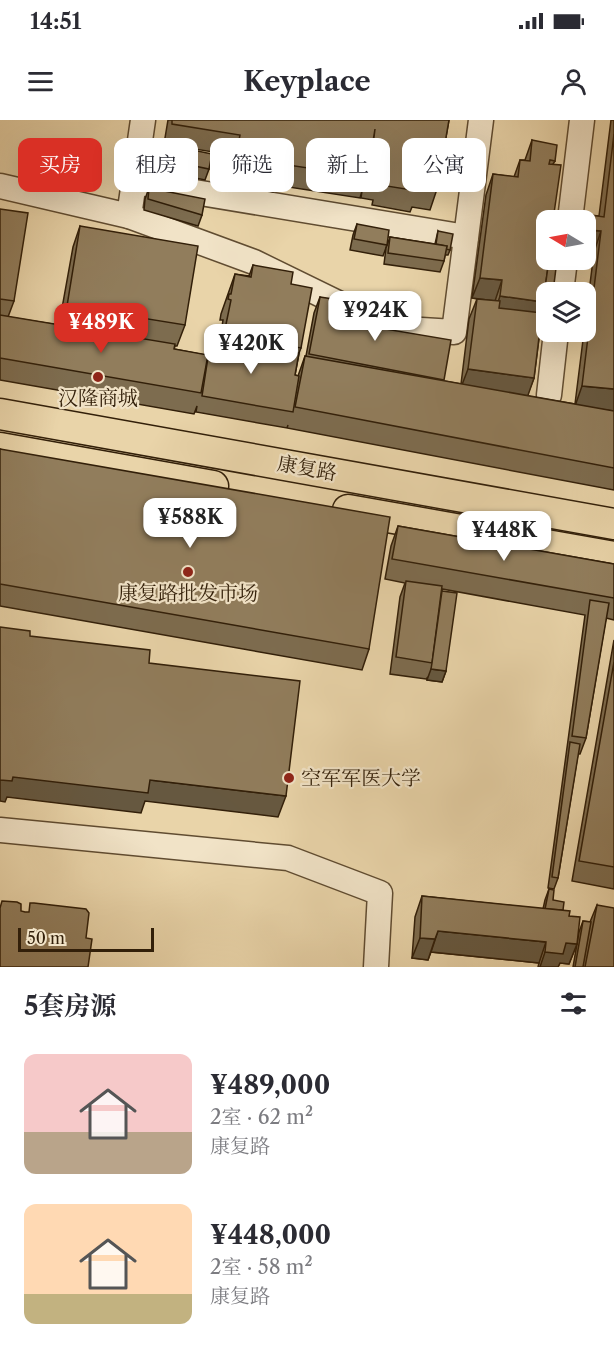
<!DOCTYPE html>
<html lang="zh">
<head>
<meta charset="utf-8">
<style>
  :root { --surface:#fff; --page:#f7f7f7; --text:#2b2b33; --muted:#7c7c81; --accent:#d93025 }
  body { margin:0; font-family:"Libre Caslon Text","Noto Serif SC",serif; background:var(--page); color:var(--text); height:100vh; display:flex; flex-direction:column; font-size:22px; white-space:nowrap }
  * { box-sizing:border-box; margin:0 }
  p { font-size:20px; color:var(--muted) }
  .icon { flex:none; width:33px; height:33px; fill:none; stroke:currentColor; stroke-width:2; stroke-linecap:round; stroke-linejoin:round }
  .map { position:relative; height:847px; overflow:hidden }
  .side { display:flex; flex-direction:column; background:var(--surface); flex:1 }
  .side>* { flex:none }
  .hud { position:absolute; left:18px; top:18px; width:579px; height:54px; display:flex; gap:12px }
  .needle { width:39px; rotate:280deg }
  .buttons { position:absolute; left:536px; top:90px; display:grid; gap:12px }
  .buttons a { display:grid; place-items:center; width:60px; height:60px; border-radius:12px; background:var(--surface); box-shadow:0 6px 24px #0002; font-size:30px }
  .scale { position:absolute; left:18px; bottom:15px; width:136px; box-sizing:border-box; padding-left:6px; border:3px solid #321f09; border-top:0; font-size:16px; line-height:21px; white-space:nowrap; color:#321f09; -webkit-text-stroke:4px #f1e3c7; paint-order:stroke }
  .price { position:absolute; translate:-50% -51px; padding:0 14px; border-radius:12px; background:#fff; color:#222; font-size:20px; line-height:39px; filter:drop-shadow(0 2px 3px #0008) }
  .price::after { content:''; position:absolute; left:50%; top:36px; width:18px; height:14px; margin-left:-9px; background:inherit; clip-path:polygon(0 0,100% 0,50% 100%) }
  .price.active { background:var(--accent); color:#fff }
  ul { padding:0; list-style:none }
  li { display:flex; align-items:center; gap:18px; height:150px; padding:0 24px }
  li span { display:grid; place-items:center; flex:none; width:168px; height:120px; border-radius:12px; color:#555 }
  li>.icon { margin-inline-start:auto }
  span .icon { width:72px; height:72px; fill:#fffc; stroke-width:1 }
  li b { font-size:26px }
  h2 { display:flex; justify-content:space-between; align-items:center; height:72px; padding:0 24px; font-size:26px }
  .tag { padding:0 21px; border-radius:12px; background:var(--surface); box-shadow:0 6px 24px #0002; font-size:21px; line-height:54px }
  .tag.active { background:var(--accent); color:#fff }
  .status { display:flex; justify-content:space-between; align-items:center; height:42px; padding:0 30px; background:var(--surface); direction:ltr }
  .status svg { height:16px; fill:currentColor }
  header { display:flex; justify-content:space-between; align-items:center; height:78px; padding:0 24px; background:var(--surface); font-size:27px; font-weight:700 }
  .map>svg:first-child { display:block }
  .lines { fill:none; stroke-linecap:round; stroke-linejoin:round }
  .minor-casing { stroke:#604c31; stroke-width:27 }
  .major-casing { stroke:#321f09; stroke-width:33 }
  .minor { stroke:#f1e3c7; stroke-width:24 }
  .major { stroke:#e9d4a9; stroke-width:30 }
  .wall { fill:#7d6c4f; stroke:#321f09; stroke-width:1.5 }
  .shaded-wall { fill:#665840; stroke:#321f09; stroke-width:1.5 }
  .building { fill:#917d5c; stroke:#321f09; stroke-width:1.5 }
  .poi-dot { fill:#8f2418; stroke:#f1e3c7; stroke-width:2 }
  .labels { text-anchor:middle; stroke-width:4.5; stroke-linejoin:round; paint-order:stroke }
  .poi-label { font-size:20px; fill:#321f09; stroke:#f1e3c7 }
  .street-label { font-size:20px; fill:#321f09; stroke:#f1e3c7 }
</style>
</head>
<body>
<div class="status"><b>14:51</b><svg viewBox="0 0 49 12"><path d="M0 12V9h3v3zM5 12V6h3v6zM10 12V3h3v9zM15 12V0h3v12zM26 1h20v11H26zM47 4h2v5h-2z"/></svg></div>
<header><svg class="icon" aria-label="menu" viewBox="0 0 24 24"><path d="M4 6h16M4 12h16M4 18h16"/></svg>Keyplace<svg class="icon" aria-label="person" viewBox="0 0 24 24"><circle cx="12" cy="8" r="4"/><path d="M4 21q1-7 8-7t8 7"/></svg></header>
<div class="map">
<svg width="614" height="847" viewBox="0 0 614 847">
  <rect width="100%" height="100%" fill="#e9d4a9"/>
  <filter id="stains"><feTurbulence type="fractalNoise" baseFrequency=".00333" numOctaves="4"/><feColorMatrix values="0 0 0 0 .2 0 0 0 0 .09 0 0 0 0 .02 0 0 0 .5 -.17"/></filter>
  <radialGradient id="worn" r=".72"><stop offset=".6" stop-color="#630" stop-opacity="0"/><stop offset="1" stop-color="#630" stop-opacity=".3"/></radialGradient>
  <g class="lines">
    <g class="minor-casing">
      <g id="minor">
        <path d="M143,0L129,96L254,142L389,208L454,212L481,0"/>
        <path d="M134,62L466,117"/>
        <path d="M0,66L129,96"/>
        <path d="M570,100L582,0"/>
        <path d="M561,172L565,140"/>
        <path d="M549,275L556,212"/>
        <path d="M0,710L288,738L380,773L376,847"/>
      </g>
    </g>
    <g class="major-casing">
      <g id="major">
        <path d="M0,294L614,404"/>
        <path d="M0,328L213,366"/>
        <path d="M348,390L614,437"/>
      </g>
    </g>
    <use href="#minor" class="minor"/>
    <use href="#major" class="major"/>
  </g>
  <g class="wall">
    <path d="M168,0H449L437,69L430,90L412,87L410,92L372,85L373,80L361,78L362,71L360,78L276,65L273,72L249,67L251,60L229,56L232,35L164,24Z"/>
    <path d="M611,0H614V291L603,289L614,291V370L287,308L288,305L287,308L196,292L197,286L194,294L0,260V89L14,181L8,197L59,205L73,127L80,106L185,205L177,226H175L174,229L205,235L211,218L220,219L223,200H220L221,194L235,154L249,156L253,145L291,164L301,228L299,233L295,255L298,256L305,236H306L314,193L320,177L385,209L444,261L461,264L469,199L477,179L472,178L486,75L493,54L514,57L520,40H525L532,20L555,41L553,44L546,100V204L541,203L534,258L527,276L575,284L584,212H585V204L594,132L585,131V107L590,95L599,96Z"/>
    <path d="M164,24L209,49L205,60L157,50L160,35Z"/>
    <path d="M149,68L202,95L198,106L144,90L145,79Z"/>
    <path d="M357,104L387,125L383,136L350,130L353,115Z"/>
    <path d="M438,111L450,130L448,135H445L444,141L440,152L384,144L386,128L390,117L435,124Z"/>
    <path d="M0,329L369,529L362,550L0,486Z"/>
    <path d="M398,406L614,444V500L606,498L586,618L580,634H578L558,758L554,769L548,768L585,495L442,469L446,551L442,562L427,560V558L426,559L390,554L400,477L405,463L385,459L391,426Z"/>
    <path d="M614,520V769L572,761Z"/>
    <path d="M549,769L553,780L569,796L577,824L569,844L560,843L558,847H538L539,843L431,832L428,840L412,838L415,797L422,776L543,789L545,780Z"/>
    <path d="M597,785L614,847H573L579,812L583,801L590,802Z"/>
  </g>
  <g class="shaded-wall">
    <path d="M588,110L601,111L594,132L585,131V117Z"/>
    <path d="M480,158L502,160L495,181L472,178Z"/>
    <path d="M500,176L543,182L536,203L493,197Z"/>
    <path d="M540,197L546,198V204L538,203Z"/>
    <path d="M468,249L534,258L527,278L460,270Z"/>
    <path d="M582,266L614,269V291L575,286Z"/>
    <path d="M431,549L446,551L442,562L427,560Z"/>
    <path d="M13,657L150,660L286,676L278,697L145,681L141,693L7,677L5,682L0,681V660Z"/>
    <path d="M438,811L546,822L539,843L431,832Z"/>
    <path d="M420,818L435,819L428,840L412,838Z"/>
    <path d="M566,823L577,824L569,844L560,843L558,847H540L545,832Z"/>
  </g>
  <g class="building">
    <path d="M172,0H449L437,69L419,66L418,71L380,65L381,60L369,58L375,9L367,57L282,44L280,51L257,47L258,40L236,36L240,15L172,4Z"/>
    <path d="M614,14V269L582,266L601,111L588,110L590,95L604,97Z"/>
    <path d="M532,20L557,25L555,41L550,40L549,44L561,45L553,100H546V140H549L543,182L500,176L502,160L480,158L493,54L518,57L520,40L530,41Z"/>
    <path d="M164,24L212,34L209,49L161,39Z"/>
    <path d="M149,68L205,79L202,95L148,79Z"/>
    <path d="M0,89L28,93L14,181L0,179Z"/>
    <path d="M357,104L389,110L387,125L354,119Z"/>
    <path d="M80,106L198,126L185,205L67,186Z"/>
    <path d="M438,111L453,114L450,130L446,129L447,126L436,124Z"/>
    <path d="M390,117L447,126L444,141L388,133Z"/>
    <path d="M549,140H557L553,172H546V198H542V193H541L543,182Z"/>
    <path d="M253,145L293,152L291,164L312,168L301,228L224,214L231,180L228,179L229,174H231L235,154L251,157Z"/>
    <path d="M320,177L346,181L387,201L385,209L451,220L444,260L309,234Z"/>
    <path d="M477,179L500,181L499,188L542,193L534,258L468,249Z"/>
    <path d="M0,195L175,224L174,229L208,235L201,273L0,238Z"/>
    <path d="M211,218L299,233L295,255L299,256L293,292L202,276Z"/>
    <path d="M305,236L614,291V348L295,287Z"/>
    <path d="M0,329L390,397L369,529L0,464Z"/>
    <path d="M398,406L614,444V478L392,439Z"/>
    <path d="M406,461L442,466L432,543L396,537Z"/>
    <path d="M442,471L457,473L446,551L431,549L432,543Z"/>
    <path d="M590,480L609,483L586,618L572,616Z"/>
    <path d="M0,507L30,511V516L150,530L149,543L300,561L286,676L150,660L148,673L13,657L12,661L0,660Z"/>
    <path d="M614,542V747L579,741Z"/>
    <path d="M570,622L580,624L558,758L552,757Z"/>
    <path d="M549,769L554,770L553,780L564,782L563,790L545,789Z"/>
    <path d="M422,776L570,791L569,796L580,797L577,824L566,823L563,834L545,832L546,822L438,811L435,819L420,818Z"/>
    <path d="M2,781L17,782L21,784V791L25,792H29L30,783H34L86,789L89,793L86,818L92,819L88,847H0V788Z"/>
    <path d="M597,785L614,788V847H585Z"/>
    <path d="M583,801L591,802L583,847H575Z"/>
  </g>
  <g class="poi-dot">
    <circle cx="98" cy="257" r="6"/>
    <circle cx="188" cy="452" r="6"/>
    <circle cx="289" cy="658" r="6"/>
  </g>
  <g class="labels">
    <g class="poi-label">
      <text x="98" y="285">汉隆商城</text>
      <text x="188" y="480">康复路批发市场</text>
      <text x="301" y="665" text-anchor="start">空军军医大学</text>
    </g>
    <g class="street-label">
      <text transform="translate(307 348) rotate(10)" y="7">康复路</text>
    </g>
  </g>
  <rect width="100%" height="100%" filter="url(#stains)"/>
  <rect width="100%" height="100%" fill="url(#worn)"/>
</svg>
<div class="buttons">
<a><svg class="needle" viewBox="-14 -14 28 28"><path d="M0-13l5 13h-10z" fill="#e53935"/><path d="M0 13l5-13h-10z" fill="#7c7c81"/></svg></a>
<a><svg class="icon" aria-label="layers" viewBox="0 0 24 24"><path d="M12 4l9 5-9 5-9-5zM3 14l9 5 9-5"/></svg></a>
</div>
<div class="scale">50 m</div>
<b class="price" style="left:375px;top:222px">¥924K</b>
<b class="price active" style="left:101px;top:234px">¥489K</b>
<b class="price" style="left:251px;top:255px">¥420K</b>
<b class="price" style="left:190px;top:429px">¥588K</b>
<b class="price" style="left:504px;top:442px">¥448K</b>
<div class="hud">
<a class="tag active">买房</a>
<a class="tag">租房</a>
<a class="tag">筛选</a>
<a class="tag">新上</a>
<a class="tag">公寓</a>
</div>
</div>
<section class="side">
<h2>5套房源<svg class="icon" aria-label="filters" viewBox="0 0 24 24"><path d="M4 7h16M4 17h16"/><circle cx="9" cy="7" r="2"/><circle cx="15" cy="17" r="2"/></svg></h2>
<ul>
<li><span style="background:linear-gradient(#f6c9c9 65%,#b9a48a 0)"><svg class="icon" aria-label="home" viewBox="0 0 24 24"><path d="M3 11l9-7 9 7M6 9v11h12V9"/></svg></span><div><b>¥489,000</b><p>2室 · 62 m²</p><p>康复路</p></div></li>
<li><span style="background:linear-gradient(#ffd9b3 75%,#c2b280 0)"><svg class="icon" aria-label="home" viewBox="0 0 24 24"><path d="M3 11l9-7 9 7M6 9v11h12V9"/></svg></span><div><b>¥448,000</b><p>2室 · 58 m²</p><p>康复路</p></div></li>
</ul>
</section>
</body>
</html>
